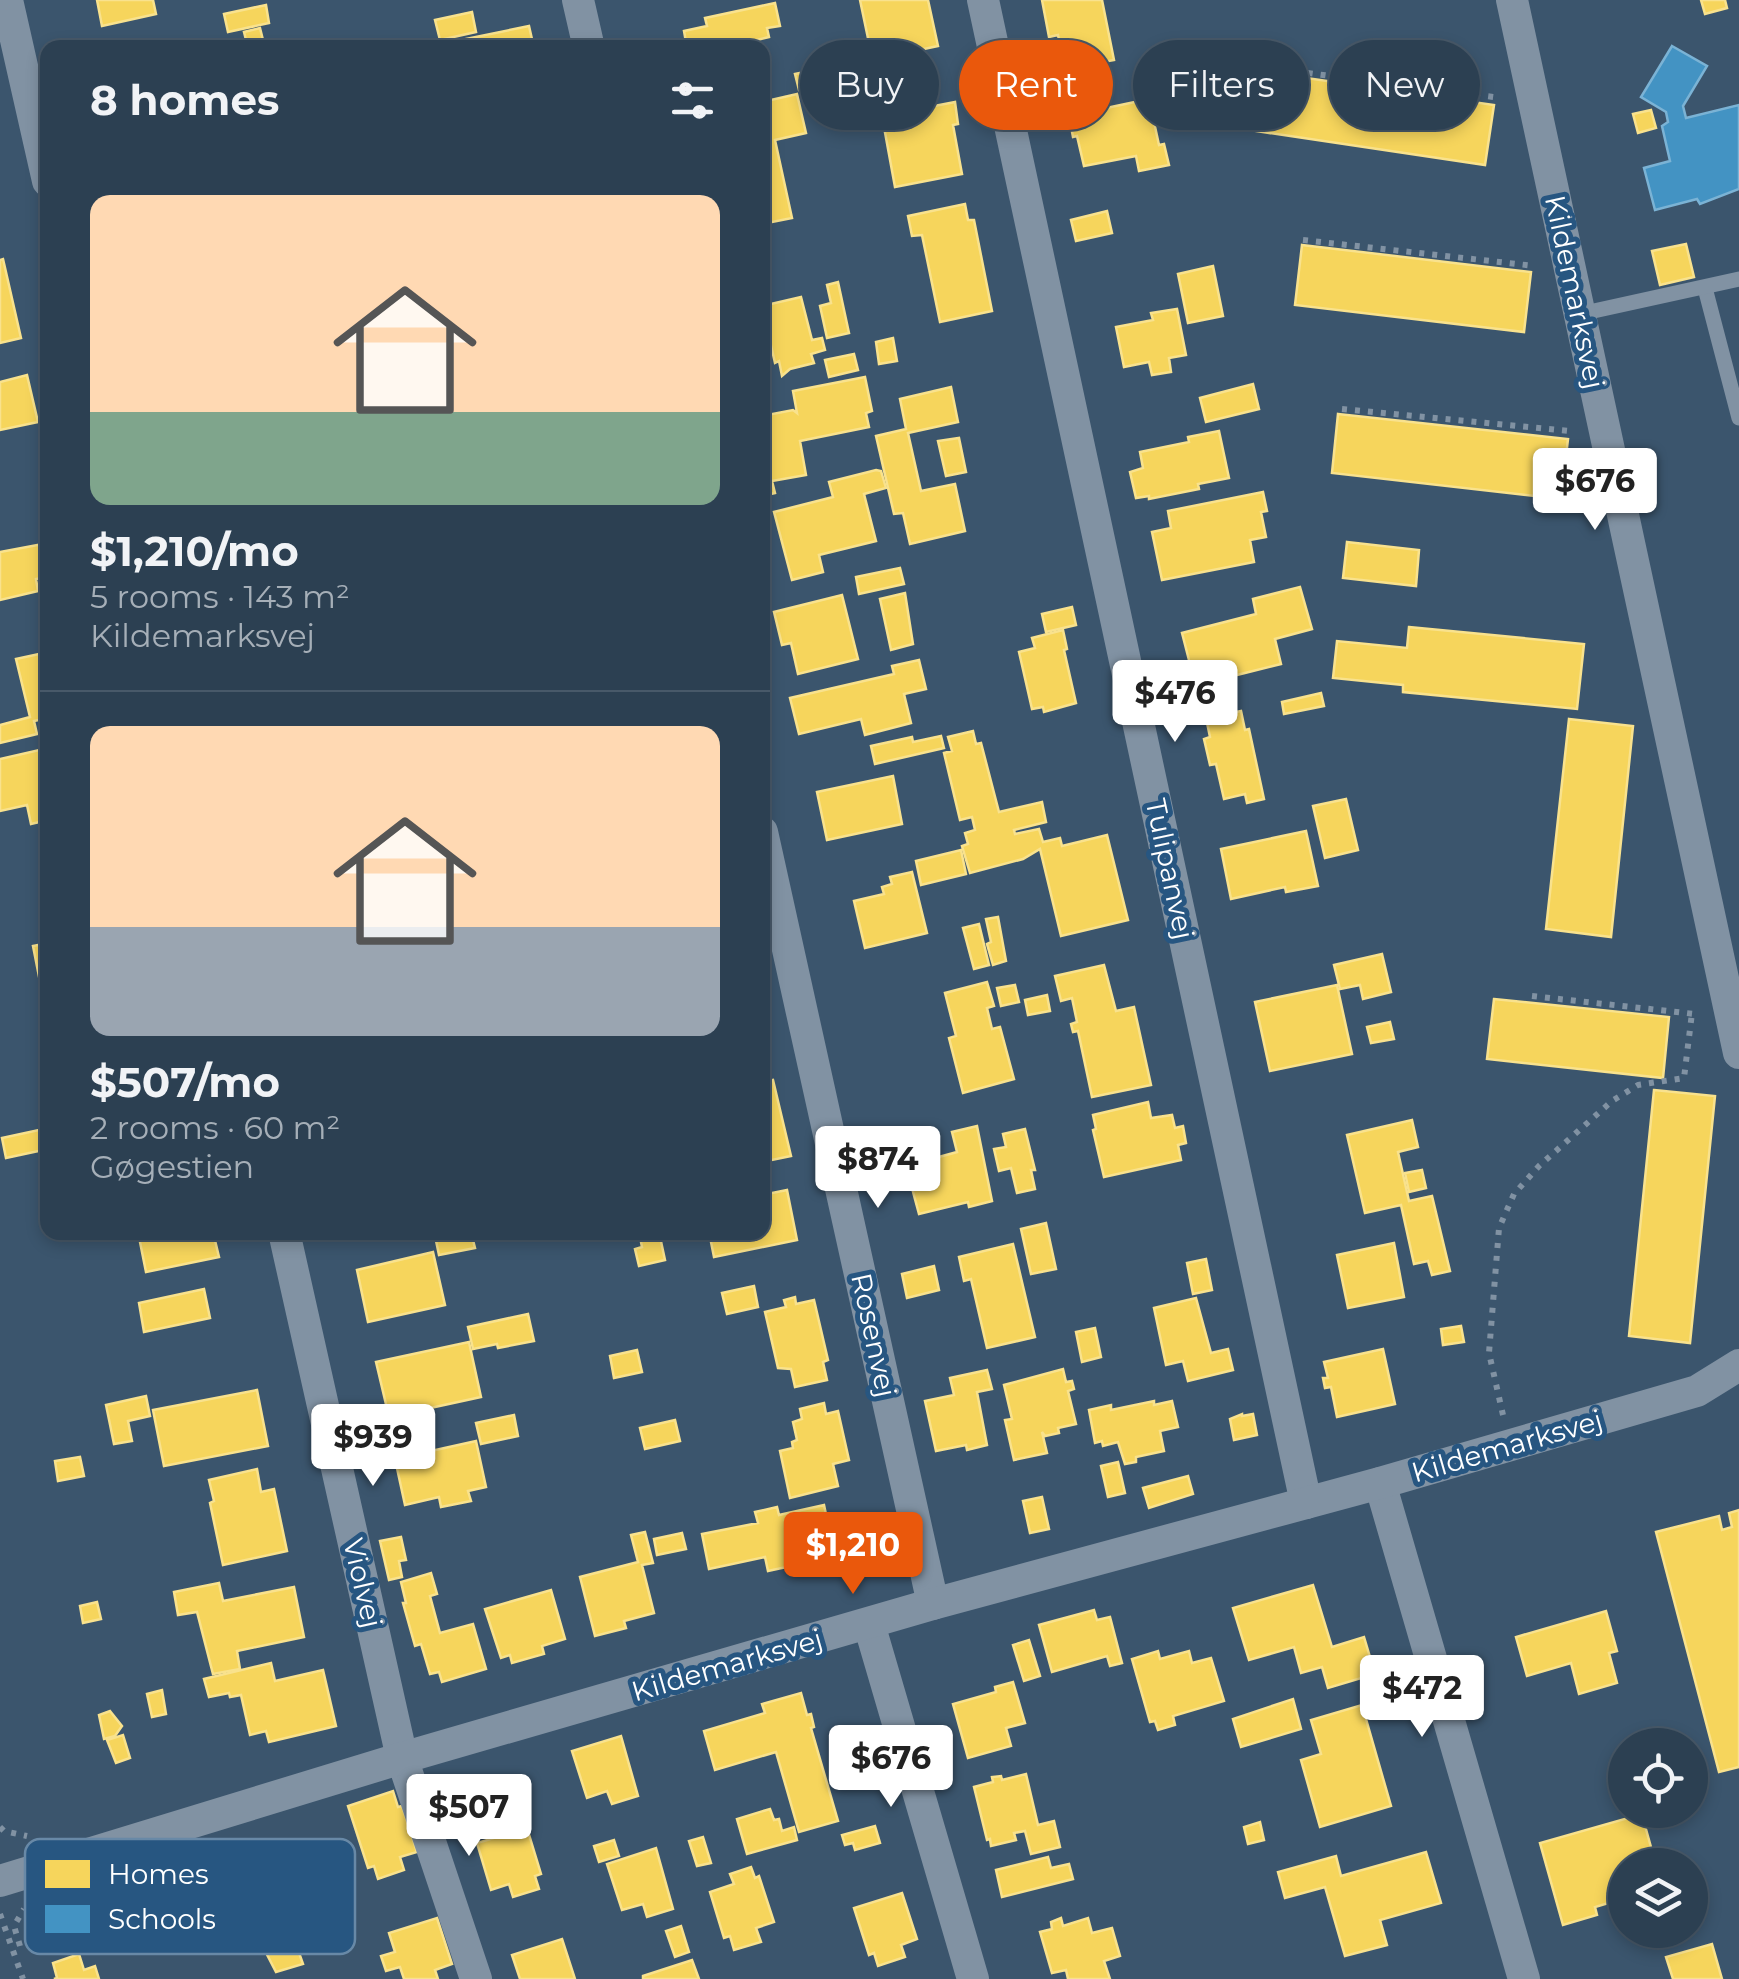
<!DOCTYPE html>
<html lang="en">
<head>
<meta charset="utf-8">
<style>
  :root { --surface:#2c4052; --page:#344759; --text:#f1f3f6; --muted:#a6afb8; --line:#485969; --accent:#ea580c }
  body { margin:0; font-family:Montserrat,sans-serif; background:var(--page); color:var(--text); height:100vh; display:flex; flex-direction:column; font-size:38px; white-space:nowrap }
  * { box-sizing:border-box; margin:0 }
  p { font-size:32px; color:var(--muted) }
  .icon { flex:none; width:55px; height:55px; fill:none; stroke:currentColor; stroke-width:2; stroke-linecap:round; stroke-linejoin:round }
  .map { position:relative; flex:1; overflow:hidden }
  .sheet { position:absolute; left:40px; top:40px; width:730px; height:1200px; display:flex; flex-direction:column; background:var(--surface); border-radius:20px; box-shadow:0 5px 15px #0003,0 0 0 2px var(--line) }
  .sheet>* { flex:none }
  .guide { position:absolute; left:800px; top:40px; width:788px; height:90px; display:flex; gap:20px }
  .buttons { position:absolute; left:1608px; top:1728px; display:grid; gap:20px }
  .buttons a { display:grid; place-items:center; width:100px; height:100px; border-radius:50%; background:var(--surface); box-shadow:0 5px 15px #0003,0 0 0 2px var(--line); font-size:50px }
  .price { position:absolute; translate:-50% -85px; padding:0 22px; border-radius:10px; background:#fff; color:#222; font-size:32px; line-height:65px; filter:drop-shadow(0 2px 5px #0008) }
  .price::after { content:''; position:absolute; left:50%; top:60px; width:30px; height:22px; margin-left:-15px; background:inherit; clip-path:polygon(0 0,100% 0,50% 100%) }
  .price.current { background:var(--accent); color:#fff }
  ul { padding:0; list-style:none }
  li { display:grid; align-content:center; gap:20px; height:530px; padding:0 50px }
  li+li { border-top:2px solid var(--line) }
  li span { display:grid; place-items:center; height:310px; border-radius:20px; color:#555 }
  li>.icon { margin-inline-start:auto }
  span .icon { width:180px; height:180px; fill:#fffc; stroke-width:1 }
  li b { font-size:42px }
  h2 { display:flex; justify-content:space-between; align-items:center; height:120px; padding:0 50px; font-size:42px }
  .chip { padding:0 35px; border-radius:45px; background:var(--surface); box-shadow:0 5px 15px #0003,0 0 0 2px var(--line); font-size:35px; line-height:90px }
  .chip.current { background:var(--accent); color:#fff }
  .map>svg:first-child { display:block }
  .homes { fill:#f6d55c; stroke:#f9e28d; stroke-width:2.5 }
  .schools { fill:#4393c3; stroke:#7bb3d5; stroke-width:2.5 }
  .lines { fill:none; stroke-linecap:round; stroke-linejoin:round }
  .path { stroke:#8192a3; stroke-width:6; stroke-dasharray:5 8; stroke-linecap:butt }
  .lane { stroke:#8192a3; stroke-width:15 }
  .street { stroke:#8192a3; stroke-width:32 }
  .labels { text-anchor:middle; stroke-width:10; stroke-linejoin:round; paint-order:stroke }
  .street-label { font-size:28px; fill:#fff; stroke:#275681 }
  .key { fill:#275681; stroke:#6889a7; stroke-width:2.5 }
  .key-label { font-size:28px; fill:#fff }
</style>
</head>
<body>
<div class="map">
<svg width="1739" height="1979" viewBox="0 0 1739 1979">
  <rect width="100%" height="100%" fill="#3b556d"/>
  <g class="homes">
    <path d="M97,0H153L156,14L102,26Z"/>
    <path d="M860,0H928L938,46L891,56L893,69L854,78L849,53L886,45L885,40L869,43Z"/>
    <path d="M1042,0H1102L1114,60L1065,69L1058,35L1049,37Z"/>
    <path d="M1701,0H1725L1727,8L1705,14Z"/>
    <path d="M775,3L780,26L767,28L769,37L757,40L759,48H687L684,31L707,26L705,18Z"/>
    <path d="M266,5L269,23L228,32L224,14Z"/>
    <path d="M472,12L476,32L440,40L435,20Z"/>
    <path d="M529,26L534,48H468L466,39Z"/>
    <path d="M260,28L264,44L248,48L244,32Z"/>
    <path d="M829,67L832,83L799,90L795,74Z"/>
    <path d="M1265,72L1494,105L1485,165L1256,131Z"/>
    <path d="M1172,74L1176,99L1158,102L1153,77Z"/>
    <path d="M910,80L915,104L883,110L879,86Z"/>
    <path d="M797,94L806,133L775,140L792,218L762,224V102Z"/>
    <path d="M1149,99L1159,145L1164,144L1169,165L1139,171L1136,156L1084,166L1077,136L1073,137L1070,121H1074L1073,115Z"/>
    <path d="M955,102L958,124L953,125L962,174L895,187L882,116Z"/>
    <path d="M1651,110L1656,128L1638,133L1633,114Z"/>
    <path d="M965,204L968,220H974L992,311L940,322L922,235L912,236L908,216Z"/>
    <path d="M1107,211L1112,233L1076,241L1071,220Z"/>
    <path d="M1686,244L1694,277L1660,285L1652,251Z"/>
    <path d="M1302,245L1531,272L1524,332L1295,305Z"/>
    <path d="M3,259L21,338L0,343V260Z"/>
    <path d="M1213,266L1223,316L1188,323L1178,274Z"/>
    <path d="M838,282L849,333L827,338L820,306L831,303L827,285Z"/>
    <path d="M801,297L812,340L822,338L825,350L811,354L814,363L790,369L782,376L779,361L775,363L762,306Z"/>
    <path d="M1177,309L1186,355L1169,358L1171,372L1152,375L1149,362L1124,367L1116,327L1153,320L1151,313Z"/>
    <path d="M893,338L897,361L879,364L876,342Z"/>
    <path d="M854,354L858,370L829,377L825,360Z"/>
    <path d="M27,375L38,422L0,430V382Z"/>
    <path d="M865,377L872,411L866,413L869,427L800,441L806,475L772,481L775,493L762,496V416L793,410L797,413L793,391Z"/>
    <path d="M1253,384L1259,409L1206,422L1200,398Z"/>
    <path d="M951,387L958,422L908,433L921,491L955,484L965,531L910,544L903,513L894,514L876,436L906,429L900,399Z"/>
    <path d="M1338,414L1568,439L1561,499L1332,473Z"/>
    <path d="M1219,431L1229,478L1198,484L1199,489L1149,499V496L1136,498L1130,472L1143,468L1140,452L1189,442L1188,437Z"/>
    <path d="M959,438L966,472L946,476L938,441Z"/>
    <path d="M876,470L881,471L886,488L864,494L876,541L819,555L823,572L792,580L774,512L833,497L829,482Z"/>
    <path d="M1263,492L1267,511L1261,512L1266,537L1250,540L1254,562L1162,580L1152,532L1171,528L1168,511Z"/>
    <path d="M1347,542L1419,550L1416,586L1343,578Z"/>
    <path d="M48,543V577L36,579L38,591L0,600V552Z"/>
    <path d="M900,568L904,584L859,594L856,577Z"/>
    <path d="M1300,587L1312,629L1275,639L1281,664L1229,677L1234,694L1200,703L1182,633L1256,614L1253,599Z"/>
    <path d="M905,593L913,644L891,650L880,599Z"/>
    <path d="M842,595L858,659L798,674L791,643L782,645L774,612Z"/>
    <path d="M1072,607L1076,625L1046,632L1042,614Z"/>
    <path d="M1409,627L1584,644L1577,709L1403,692V685L1333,678L1337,641L1407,648Z"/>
    <path d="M1063,630L1067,649L1064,650L1076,703L1044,712L1043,707L1032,709L1019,652L1035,648L1032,638Z"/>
    <path d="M48,652V718L34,721L37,734L0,743V725L30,717L16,659Z"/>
    <path d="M919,660L926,689L904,694L911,723L865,735L861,719L799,734L790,698L894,674L892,666Z"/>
    <path d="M1321,693L1324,706L1284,714L1282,702Z"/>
    <path d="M1241,711L1245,730L1249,729L1264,799L1247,803L1245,794L1224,799L1216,764L1210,765L1204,739L1210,737L1206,718Z"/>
    <path d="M1569,719L1633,726L1611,937L1546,929Z"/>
    <path d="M973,731L976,744L981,743L999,812L1042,802L1046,822L1014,830L1015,834L1039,829L1043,842L1060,838L1062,846L1107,835L1128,920L1061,936L1040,849L1023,859L970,873L962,846L968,844L965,833L975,830L972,817L960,820L944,753L952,751L948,737Z"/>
    <path d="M941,736L944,748L875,764L871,746L912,737L913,742Z"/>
    <path d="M48,748V820L31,824L27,805L0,811V759Z"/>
    <path d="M893,776L902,824L827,840L817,792Z"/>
    <path d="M1346,799L1358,850L1325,858L1313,806Z"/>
    <path d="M1306,831L1318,886L1286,892L1285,887L1231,899L1221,849Z"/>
    <path d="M961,850L966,874L921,885L916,861Z"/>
    <path d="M912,872L927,933L865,948L854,901L884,894L882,887L892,884L890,877Z"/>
    <path d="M998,917L1006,961L993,965L987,944L991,942L986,919Z"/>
    <path d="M979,924L989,965L974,969L963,928Z"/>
    <path d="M48,943V996L43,997L33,946Z"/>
    <path d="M1382,954L1391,992L1363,999L1360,985L1340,989L1334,965Z"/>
    <path d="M1104,965L1116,1011L1134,1007L1151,1085L1092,1097L1078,1031L1073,1032L1071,1024L1077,1022L1072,998L1061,1001L1055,976Z"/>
    <path d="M987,982L994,1006L987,1008L992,1029L1000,1027L1014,1079L963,1093L949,1038L956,1036L945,993Z"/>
    <path d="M1015,985L1019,1002L1001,1006L997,988Z"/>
    <path d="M1337,985L1352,1054L1270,1071L1255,1002Z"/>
    <path d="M1047,995L1050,1011L1028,1015L1025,1000Z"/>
    <path d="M1494,999L1669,1017L1663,1078L1487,1059Z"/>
    <path d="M1390,1022L1394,1039L1371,1043L1367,1027Z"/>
    <path d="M773,1080L791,1156L762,1162V1082Z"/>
    <path d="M1654,1090L1715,1096L1690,1343L1629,1336Z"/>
    <path d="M1148,1102L1151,1118L1172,1115L1175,1128L1183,1126L1186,1143L1178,1145L1181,1160L1104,1177L1093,1130L1096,1129L1093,1115Z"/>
    <path d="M1412,1120L1418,1147L1398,1152L1409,1201L1432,1196L1450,1271L1432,1275L1428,1261L1414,1264L1401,1205L1365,1213L1347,1135Z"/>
    <path d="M977,1126L992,1201L969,1207L968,1202L919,1214L906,1166L957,1152L952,1132Z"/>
    <path d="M48,1128V1149L6,1158L2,1138Z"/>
    <path d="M1025,1129L1035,1170H1031L1035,1189L1017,1193L1011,1168L999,1171L994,1149L1006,1147L1003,1134Z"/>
    <path d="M1422,1170L1426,1188L1409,1192L1405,1173Z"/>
    <path d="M787,1190L797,1240L714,1257L709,1232H762V1195Z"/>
    <path d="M1046,1223L1056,1269L1031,1274L1021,1229Z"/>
    <path d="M138,1232H213L219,1257L146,1272Z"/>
    <path d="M449,1232H471L475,1248L439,1255L435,1236Z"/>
    <path d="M639,1232H659L665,1260L639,1266L635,1249L642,1247Z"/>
    <path d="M1394,1243L1404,1297L1348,1308L1337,1255Z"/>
    <path d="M1013,1244L1035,1337L987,1348L971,1279L964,1281L959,1257Z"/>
    <path d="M433,1252L445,1305L368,1322L357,1270Z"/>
    <path d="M1206,1259L1212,1290L1193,1294L1187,1263Z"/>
    <path d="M934,1266L939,1290L907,1298L902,1274Z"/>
    <path d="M754,1286L758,1307L727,1314L722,1293Z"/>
    <path d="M204,1289L210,1318L144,1332L139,1303Z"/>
    <path d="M795,1297L796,1304L814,1300L828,1360L823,1362L827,1380L795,1387L791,1369L778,1368L765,1312L786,1307L784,1300Z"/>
    <path d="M1196,1298L1211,1353L1228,1349L1233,1370L1188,1381L1183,1361L1166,1365L1154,1308Z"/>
    <path d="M528,1314L534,1341L498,1348L497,1344L473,1349L468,1327Z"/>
    <path d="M1461,1326L1464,1342L1443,1345L1441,1329Z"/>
    <path d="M1095,1328L1101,1357L1082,1362L1076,1332Z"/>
    <path d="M469,1342L481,1397L389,1417L376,1362Z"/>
    <path d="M1383,1349L1395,1404L1337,1417L1331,1387L1325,1388L1323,1378H1328L1324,1362Z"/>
    <path d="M637,1350L642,1372L614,1378L610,1356Z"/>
    <path d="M1063,1369L1066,1382L1072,1381L1074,1389L1068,1391L1076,1424L1058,1428L1059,1433L1045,1436L1042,1432L1047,1453L1014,1460L1005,1420L1012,1419L1004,1385Z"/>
    <path d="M987,1370L992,1389L977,1392L987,1445L967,1450L966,1445L936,1451L925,1401L954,1395L950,1378Z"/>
    <path d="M257,1390L268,1446L164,1466L153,1410Z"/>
    <path d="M146,1396L150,1416L128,1421L132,1441L114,1444L106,1405Z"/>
    <path d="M1154,1401V1405L1172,1401L1178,1427L1160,1431L1164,1451L1136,1457V1462L1125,1464L1118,1442L1103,1446L1102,1441L1095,1443L1089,1410L1111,1405V1410Z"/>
    <path d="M824,1403L826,1414L838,1411L849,1460L833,1464L838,1486L790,1498L780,1451L793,1448L792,1442L797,1440L793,1422L802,1419L800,1409Z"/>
    <path d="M1242,1414V1416L1253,1414L1257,1435L1234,1440L1230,1419Z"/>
    <path d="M514,1415L518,1436L481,1444L476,1423Z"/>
    <path d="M675,1420L680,1441L645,1449L640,1428Z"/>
    <path d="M476,1441L486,1487L468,1491L471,1501L441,1507L439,1497L405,1505L395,1459Z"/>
    <path d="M80,1457L84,1476L58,1481L55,1461Z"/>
    <path d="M1118,1462L1125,1493L1108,1497L1101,1466Z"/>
    <path d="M257,1469L261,1492L274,1489L287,1551L223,1565L210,1503L214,1501L209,1480Z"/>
    <path d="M1188,1476L1193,1494L1149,1508L1143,1488Z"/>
    <path d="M1042,1497L1049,1529L1030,1533L1023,1501Z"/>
    <path d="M824,1505L835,1556L812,1562L807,1539L786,1543L791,1566L768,1571L765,1557L709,1569L702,1534L758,1523L755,1512L777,1507L779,1515Z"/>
    <path d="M1739,1510V1767L1719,1772L1656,1532L1719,1516L1722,1530L1732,1527L1729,1513Z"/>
    <path d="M645,1532L653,1563L642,1565L654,1613L624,1621L626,1628L595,1636L580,1577L638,1562L631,1535Z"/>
    <path d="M682,1533L686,1549L657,1555L654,1539Z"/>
    <path d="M401,1537L406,1560L399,1561L402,1577L389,1580L380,1541Z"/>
    <path d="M431,1573L437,1594L430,1596L440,1633L473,1624L486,1669L442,1682L439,1672L430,1674L421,1644L415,1646L403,1603H406L401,1582Z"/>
    <path d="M219,1583L223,1601L294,1587L304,1637L237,1651L240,1669L213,1674L197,1612L178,1615L174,1592Z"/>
    <path d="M1313,1585L1332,1647L1364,1637L1375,1674L1328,1688L1322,1667L1301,1673L1294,1647L1249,1660L1233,1608Z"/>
    <path d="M551,1590L565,1639L542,1646L544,1654L512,1663L510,1655L501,1658L485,1609Z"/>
    <path d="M97,1602L101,1619L83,1623L80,1606Z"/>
    <path d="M1094,1610L1097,1620L1110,1617L1122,1663L1110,1666L1107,1656L1052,1672L1039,1625Z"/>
    <path d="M1606,1611L1617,1651L1609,1653L1617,1683L1579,1694L1571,1663L1527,1676L1516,1637Z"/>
    <path d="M1029,1640L1040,1676L1024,1681L1013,1645Z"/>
    <path d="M1158,1651L1160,1659L1189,1651L1192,1663L1211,1658L1224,1701L1173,1716L1175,1725L1158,1730L1155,1721L1150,1722L1132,1659Z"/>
    <path d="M271,1663L275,1681L323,1670L336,1726L269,1742L266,1731L250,1735L241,1695L230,1697L229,1693L209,1697L204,1679Z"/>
    <path d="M1013,1682L1025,1723L1006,1728L1011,1746L968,1758L953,1704L996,1692L995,1687Z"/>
    <path d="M162,1690L166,1714L152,1717L147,1694Z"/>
    <path d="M801,1693L807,1715L811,1714L814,1727L811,1728L838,1821L799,1832L776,1752L715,1770L704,1731L765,1713L762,1704Z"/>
    <path d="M1293,1699L1301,1729L1241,1747L1233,1719Z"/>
    <path d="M1362,1705L1391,1806L1320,1827L1301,1760L1321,1754L1311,1720Z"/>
    <path d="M110,1711L122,1726L115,1736L104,1739L99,1715Z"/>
    <path d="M123,1735L130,1758L116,1763L107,1740Z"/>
    <path d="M621,1736L638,1796L612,1804L607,1791L587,1798L572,1751Z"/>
    <path d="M1026,1774L1038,1825L1054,1821L1060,1847L1031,1854L1025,1831L1014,1833L1016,1840L991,1846L990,1839L987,1840L974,1787L993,1782L992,1777L1001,1776L1002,1780Z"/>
    <path d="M393,1791L398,1807L402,1806L417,1852L400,1857L404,1870L378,1879L374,1866L368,1868L348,1806Z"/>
    <path d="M770,1809L774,1820L779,1819L782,1831L794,1827L797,1840L747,1854L737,1819Z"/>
    <path d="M1630,1810H1661L1642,1815L1656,1865H1625V1874L1622,1875L1625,1898L1595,1907L1597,1915L1563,1925L1540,1843L1632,1817Z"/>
    <path d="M1260,1822L1264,1840L1248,1844L1244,1827Z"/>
    <path d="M875,1826L880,1843L855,1850L853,1843L845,1845L842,1835Z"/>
    <path d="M527,1828L541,1874L535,1876L539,1889L513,1897L509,1884L491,1890L477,1843Z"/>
    <path d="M703,1837L711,1863L697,1866L689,1841Z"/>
    <path d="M614,1840L619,1856L599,1862L594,1846Z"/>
    <path d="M656,1848L673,1909L647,1917L643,1904L622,1910L607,1864Z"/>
    <path d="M1426,1852L1441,1903L1380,1920L1387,1945L1345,1956L1325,1887L1285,1898L1278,1872L1336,1856L1341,1876Z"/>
    <path d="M1048,1857L1051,1868L1069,1864L1073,1879L1002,1897L996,1870Z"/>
    <path d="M751,1867L755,1878L759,1876L774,1922L756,1928L761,1942L734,1950L730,1936L724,1938L710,1892L734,1884L730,1874Z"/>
    <path d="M902,1893L917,1939L901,1945L905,1957L878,1966L874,1953L869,1955L854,1908Z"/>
    <path d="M301,1900L315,1945L298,1950L303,1964L276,1972L262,1945L237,1952L229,1927L254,1919L253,1914Z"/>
    <path d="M437,1918L452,1964L435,1970L438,1979H404L400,1967L386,1971L381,1956L395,1952L389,1933Z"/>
    <path d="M1061,1918L1063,1926L1088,1918L1092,1933L1112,1928L1120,1956L1104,1961L1110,1979H1068L1066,1970L1052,1973L1040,1932L1052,1929L1051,1922Z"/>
    <path d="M681,1926L689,1952L675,1957L666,1931Z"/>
    <path d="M562,1939L575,1979H520L512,1955Z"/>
    <path d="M1712,1944L1722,1979H1673L1666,1957Z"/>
    <path d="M79,1954L84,1970L95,1966L99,1979H54L57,1978L53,1963Z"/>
    <path d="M692,1960L699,1979H643V1976Z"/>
  </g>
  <path class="schools" d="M1672,46L1707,66L1683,106L1686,118L1739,105V189L1700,204L1697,199L1655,210L1644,168L1670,161L1662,126L1668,122L1666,112L1641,97Z"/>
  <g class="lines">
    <g class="path">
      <path d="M1269,68L1501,98"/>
      <path d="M1303,240L1535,266"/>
      <path d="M1342,409L1570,431"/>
      <path d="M1532,996L1695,1014"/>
      <path d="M1503,1415L1489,1353L1499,1228L1514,1194L1539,1166L1612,1101L1638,1085L1684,1078L1692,1013"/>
      <path d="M0,1827L4,1831L27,1836"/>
      <path d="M0,1914L23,1979"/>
      <path d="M20,1946L14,1926L24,1909"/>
    </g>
    <g class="lane">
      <path d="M1705,288L1739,418"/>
      <path d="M1580,314L1739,279"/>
    </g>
    <g class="street">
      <path d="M7,0L48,181"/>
      <path d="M578,0L589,48"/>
      <path d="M983,0L1306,1503"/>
      <path d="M1512,0L1739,1053"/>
      <path d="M762,832L933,1604"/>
      <path d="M284,1232L402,1758L476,1979"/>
      <path d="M1380,1483L1524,1979"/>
      <path d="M869,1624L973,1979"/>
      <path d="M0,1881L402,1758L933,1604L1380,1483L1697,1391L1739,1365"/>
    </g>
  </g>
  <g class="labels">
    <g class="street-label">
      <text transform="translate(1575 292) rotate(78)" y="10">Kildemarksvej</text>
      <text transform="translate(1170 869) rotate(78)" y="10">Tulipanvej</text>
      <text transform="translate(874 1335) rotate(78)" y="10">Rosenvej</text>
      <text transform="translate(1507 1446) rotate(-16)" y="10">Kildemarksvej</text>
      <text transform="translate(363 1583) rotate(77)" y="10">Violvej</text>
      <text transform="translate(727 1665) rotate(-16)" y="10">Kildemarksvej</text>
    </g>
  </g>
  <rect x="25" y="1839" width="330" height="115" rx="15" class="key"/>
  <rect x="45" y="1860" width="45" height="28" fill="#f6d55c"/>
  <rect x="45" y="1905" width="45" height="28" fill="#4393c3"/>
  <g class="key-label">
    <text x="108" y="1884">Homes</text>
    <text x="108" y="1929">Schools</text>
  </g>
</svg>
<div class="buttons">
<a><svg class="icon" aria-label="locate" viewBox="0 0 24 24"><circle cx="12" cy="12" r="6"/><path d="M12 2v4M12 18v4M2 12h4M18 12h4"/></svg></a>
<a><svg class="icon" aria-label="layers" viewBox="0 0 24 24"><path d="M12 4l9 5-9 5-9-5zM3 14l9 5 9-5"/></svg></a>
</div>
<b class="price" style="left:1595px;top:533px">$676</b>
<b class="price" style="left:1175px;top:745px">$476</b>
<b class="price" style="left:878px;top:1211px">$874</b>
<b class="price" style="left:373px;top:1489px">$939</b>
<b class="price current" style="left:853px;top:1597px">$1,210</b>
<b class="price" style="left:1422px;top:1740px">$472</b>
<b class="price" style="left:891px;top:1810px">$676</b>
<b class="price" style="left:469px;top:1859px">$507</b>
<div class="guide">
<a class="chip">Buy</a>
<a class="chip current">Rent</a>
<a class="chip">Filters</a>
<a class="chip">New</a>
</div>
<section class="sheet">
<h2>8 homes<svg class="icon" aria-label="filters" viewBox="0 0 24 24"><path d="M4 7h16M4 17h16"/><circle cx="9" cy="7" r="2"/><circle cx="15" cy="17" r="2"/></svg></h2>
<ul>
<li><span style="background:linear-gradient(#ffd9b3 70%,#7fa58c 0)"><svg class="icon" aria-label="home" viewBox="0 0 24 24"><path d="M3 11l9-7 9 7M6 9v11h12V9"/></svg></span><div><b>$1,210/mo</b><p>5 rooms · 143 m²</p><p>Kildemarksvej</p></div></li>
<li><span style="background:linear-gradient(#ffd9b3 65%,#9aa5b1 0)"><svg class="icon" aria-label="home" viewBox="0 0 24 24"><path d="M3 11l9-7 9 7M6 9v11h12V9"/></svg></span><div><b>$507/mo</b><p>2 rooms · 60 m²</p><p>Gøgestien</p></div></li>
</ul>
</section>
</div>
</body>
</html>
